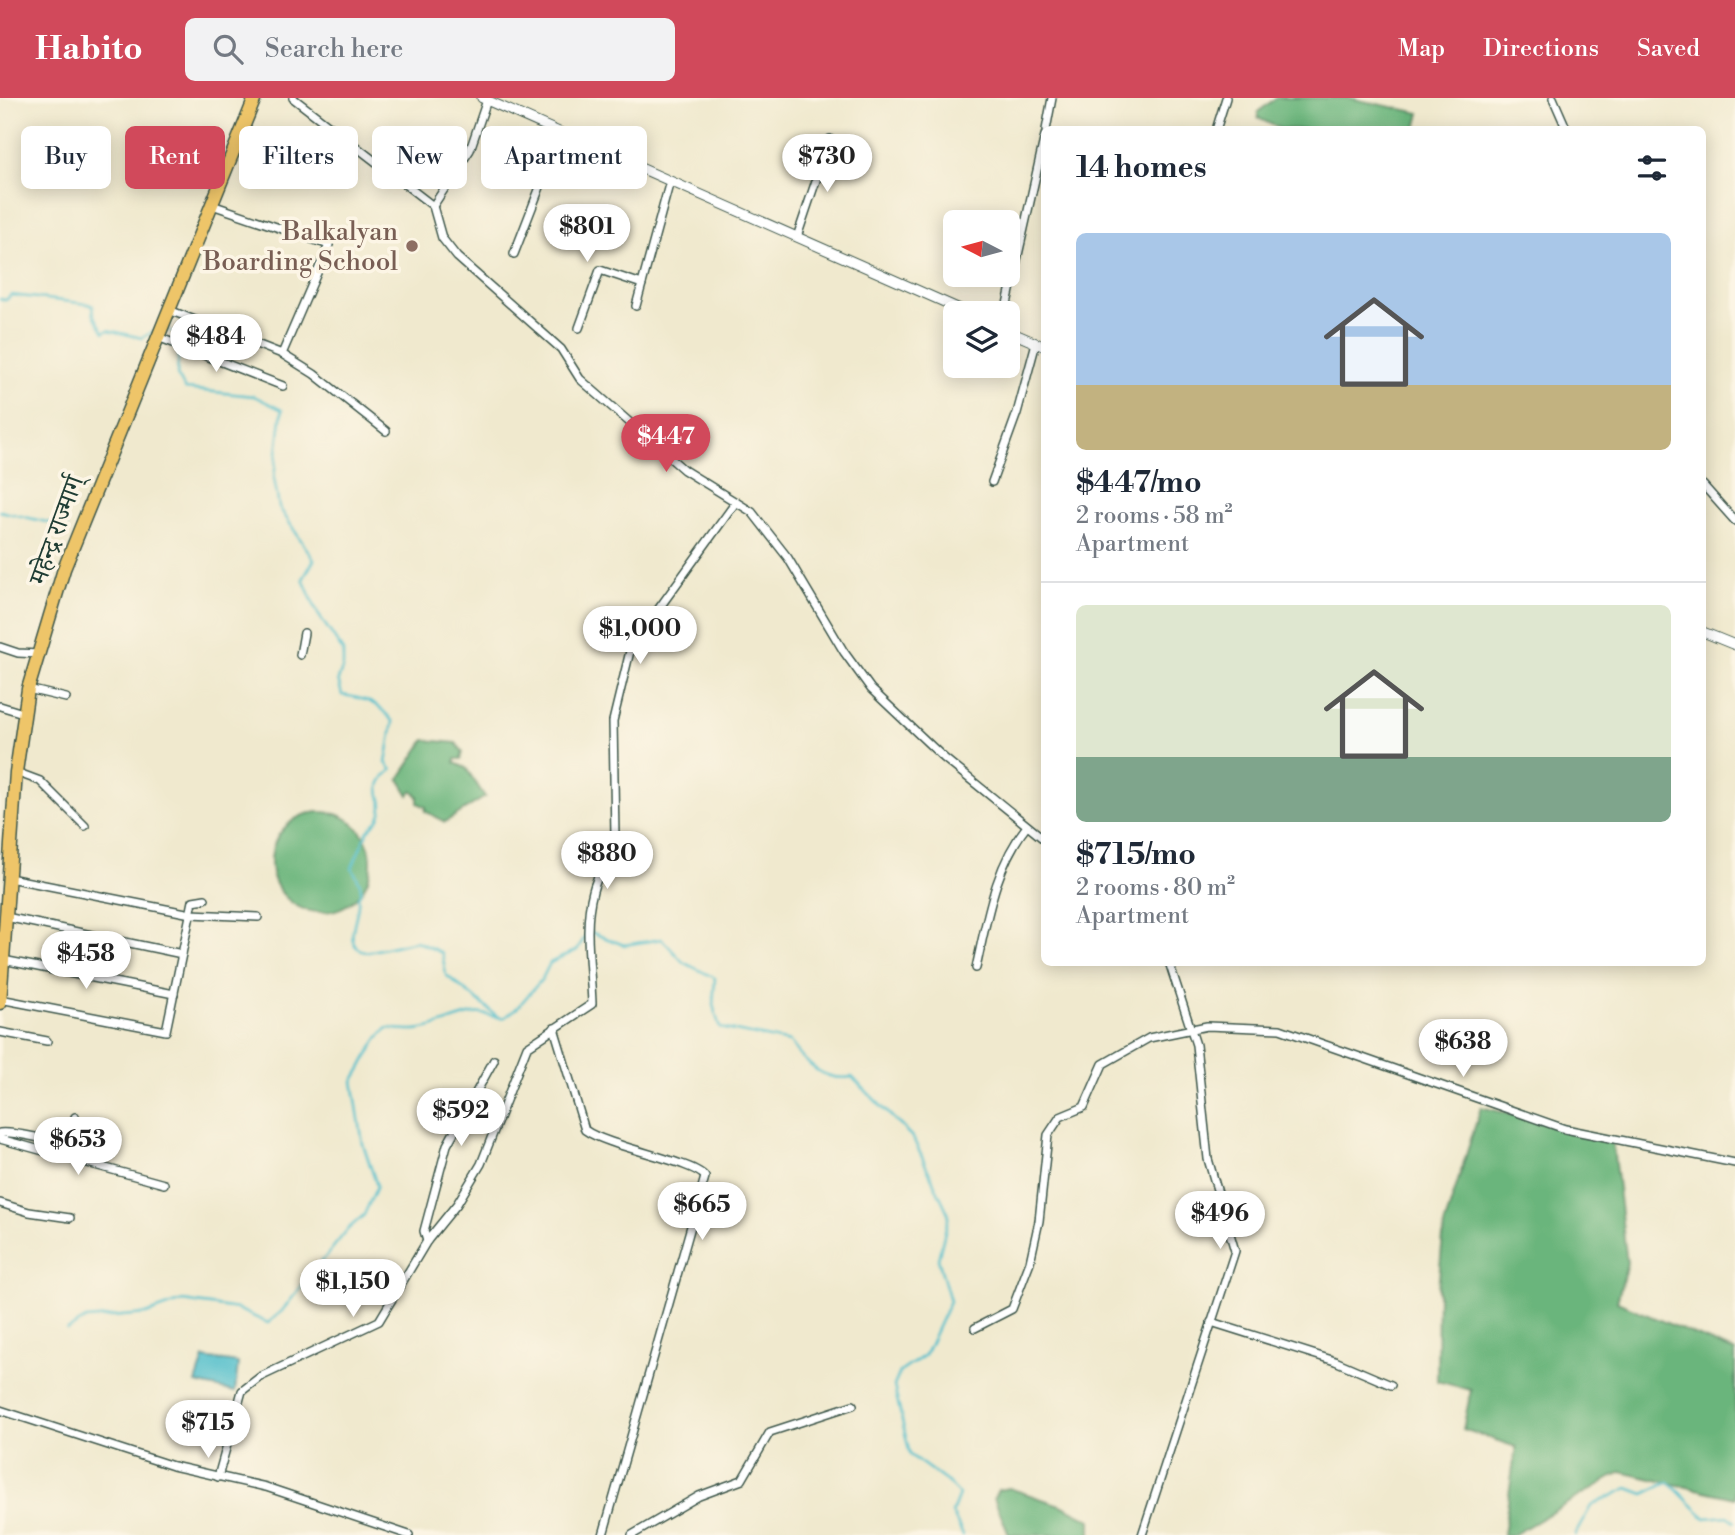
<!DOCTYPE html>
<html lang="en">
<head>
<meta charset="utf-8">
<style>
  :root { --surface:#fff; --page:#f2f2f3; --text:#1f2937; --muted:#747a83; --line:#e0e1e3; --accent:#d1495b }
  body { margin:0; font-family:"Libre Bodoni","Noto Serif Devanagari",serif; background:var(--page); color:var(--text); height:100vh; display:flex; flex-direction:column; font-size:26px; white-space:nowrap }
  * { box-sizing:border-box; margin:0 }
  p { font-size:23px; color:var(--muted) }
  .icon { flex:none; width:38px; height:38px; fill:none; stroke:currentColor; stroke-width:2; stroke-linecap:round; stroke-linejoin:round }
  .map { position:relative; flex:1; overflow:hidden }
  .drawer { position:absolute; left:1041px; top:28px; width:665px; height:840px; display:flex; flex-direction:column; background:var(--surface); border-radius:10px; box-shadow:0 4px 18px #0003 }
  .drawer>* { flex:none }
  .hud { position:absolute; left:21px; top:28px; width:665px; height:63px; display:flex; gap:14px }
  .needle { width:46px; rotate:276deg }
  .tools { position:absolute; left:943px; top:112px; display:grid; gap:14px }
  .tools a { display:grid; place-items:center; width:77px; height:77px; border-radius:10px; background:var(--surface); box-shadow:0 4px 18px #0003; font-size:35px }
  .price { position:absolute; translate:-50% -60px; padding:0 16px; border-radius:24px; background:#fff; color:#222; font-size:23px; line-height:46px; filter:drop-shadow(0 2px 4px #0008) }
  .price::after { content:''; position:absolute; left:50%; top:42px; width:21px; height:16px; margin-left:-10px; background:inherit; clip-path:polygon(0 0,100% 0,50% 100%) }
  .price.selected { background:var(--accent); color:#fff }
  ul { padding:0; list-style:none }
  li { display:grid; align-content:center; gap:14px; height:371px; padding:0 35px }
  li+li { border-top:2px solid var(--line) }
  li span { display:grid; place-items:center; height:217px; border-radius:10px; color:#555 }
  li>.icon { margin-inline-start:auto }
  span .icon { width:126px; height:126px; fill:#fffc; stroke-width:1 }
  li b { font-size:30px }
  h2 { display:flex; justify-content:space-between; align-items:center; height:84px; padding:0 35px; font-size:30px }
  .pill { padding:0 24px; border-radius:10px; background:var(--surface); box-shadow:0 4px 18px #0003; font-size:24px; line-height:63px }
  .pill.selected { background:var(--accent); color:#fff }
  header { display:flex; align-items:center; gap:42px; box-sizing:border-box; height:98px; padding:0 35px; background:var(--accent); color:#fff }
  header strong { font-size:33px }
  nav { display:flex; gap:38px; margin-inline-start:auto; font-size:24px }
  .search { width:490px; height:63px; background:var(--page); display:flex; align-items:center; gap:18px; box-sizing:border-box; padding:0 24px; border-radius:10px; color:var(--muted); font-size:26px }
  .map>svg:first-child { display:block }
  .forest { fill:#6bb57c; stroke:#457958; stroke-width:2 }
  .water { fill:#52bfcc; stroke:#387e80; stroke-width:2 }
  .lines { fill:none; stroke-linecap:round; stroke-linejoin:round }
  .stream { stroke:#52bfcc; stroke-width:2.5 }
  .minor-casing { stroke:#3e574b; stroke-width:10 }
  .tertiary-casing { stroke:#3e574b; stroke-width:11 }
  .trunk-casing { stroke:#3e574b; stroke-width:15 }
  .minor { stroke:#fff; stroke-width:7 }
  .tertiary { stroke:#fff; stroke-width:9 }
  .trunk { stroke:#eec569; stroke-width:12 }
  .education-dot { fill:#8d6e63; stroke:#fcf5e5; stroke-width:2.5 }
  .labels { text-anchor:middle; stroke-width:7; stroke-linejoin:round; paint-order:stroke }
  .education-label { font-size:26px; fill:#785e54; stroke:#fcf5e5; text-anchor:end }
  .street-label { font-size:26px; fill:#1f3d34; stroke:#fcf5e5 }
</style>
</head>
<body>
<header>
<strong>Habito</strong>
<div class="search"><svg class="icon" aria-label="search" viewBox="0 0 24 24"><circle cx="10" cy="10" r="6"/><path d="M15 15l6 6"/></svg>Search here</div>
<nav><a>Map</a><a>Directions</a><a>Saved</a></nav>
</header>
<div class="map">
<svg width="1735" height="1437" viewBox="0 0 1735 1437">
  <rect width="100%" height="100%" fill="#fcf5e5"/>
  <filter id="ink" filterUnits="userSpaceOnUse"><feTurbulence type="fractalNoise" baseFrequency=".0143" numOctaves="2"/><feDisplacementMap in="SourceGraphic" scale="14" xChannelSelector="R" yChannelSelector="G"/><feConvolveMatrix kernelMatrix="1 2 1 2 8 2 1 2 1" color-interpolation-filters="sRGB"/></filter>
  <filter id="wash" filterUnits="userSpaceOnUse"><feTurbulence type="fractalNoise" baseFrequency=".00686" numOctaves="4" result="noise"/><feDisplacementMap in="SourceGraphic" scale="28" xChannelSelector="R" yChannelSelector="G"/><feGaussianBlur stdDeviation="1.57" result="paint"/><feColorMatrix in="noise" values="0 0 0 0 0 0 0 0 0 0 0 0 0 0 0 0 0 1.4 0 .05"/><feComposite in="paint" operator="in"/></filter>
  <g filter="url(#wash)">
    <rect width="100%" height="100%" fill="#f0e9ce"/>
    <g class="forest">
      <path d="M1276,0H1349L1420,15L1416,31H1280L1258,20V14Z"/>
      <path d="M425,642L456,645L463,654L461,661H455V665L466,670L485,699L445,724L425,713L426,709L418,705V698L412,693L409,697L399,681Z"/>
      <circle cx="321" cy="764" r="50"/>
      <path d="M1481,1009L1612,1041L1627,1165L1617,1204L1735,1254V1400L1621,1374L1513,1437H1503L1516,1349L1463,1331L1471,1292L1437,1283L1438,1190L1444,1128Z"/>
      <path d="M1009,1390L1063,1408L1091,1422V1437H1009L994,1400L998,1392Z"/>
    </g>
    <path class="water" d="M204,1260L238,1265L235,1294L196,1285Z"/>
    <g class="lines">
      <g class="stream">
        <path d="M0,201L6,202L11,197L88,206L93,208L94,217L104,234L108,232L142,240L154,233"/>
        <path d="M166,231L180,238V244"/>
        <path d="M179,251L177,277L185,291L254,298L282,312L274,380L279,409L314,462L303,481L318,516L343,553V568L338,582L342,597C365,600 379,605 393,624L386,665L392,672C365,691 390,699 379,720C377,725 371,728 368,733C362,745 357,758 352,770C357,779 365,790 358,800C361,818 338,849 368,854L416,843L442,855L446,877L497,918"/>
        <path d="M0,413L67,429"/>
        <path d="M590,834L624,847L662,841L683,864L715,880L713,907L720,930L790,944C806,966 823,984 852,979L913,1040L949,1117L938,1161L950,1203L925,1257L900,1274L894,1288L910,1357L950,1386L959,1397L952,1415L963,1437"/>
        <path d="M67,1232L86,1221L146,1216L183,1203L237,1211L268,1225L281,1214L348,1131L364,1117L377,1088L363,1046L353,983C366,966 372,942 388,930C426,937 438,925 473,916C483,913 494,921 505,919L517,910L542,881L550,865L577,852L586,837"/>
        <path d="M1575,1437L1591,1408L1628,1390L1644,1396L1669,1384L1705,1420L1728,1418L1735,1423"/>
      </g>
    </g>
  </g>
  <g filter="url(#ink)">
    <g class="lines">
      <g class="minor-casing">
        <g id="minor">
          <path d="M293,0L433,108L442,140L457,159L561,251L580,281L684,372L752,414L788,460L844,554L871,591L944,660L1045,742"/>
          <path d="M1553,0L1567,32"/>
          <path d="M1046,32L1052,0"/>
          <path d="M1216,32L1226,0"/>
          <path d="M212,107L329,147L282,256"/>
          <path d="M433,108L470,52L487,2"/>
          <path d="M797,139L830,41"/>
          <path d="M514,156L561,35"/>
          <path d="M636,208L670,83"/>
          <path d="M169,212L282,256L314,276L386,333"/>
          <path d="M1005,215L1045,37"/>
          <path d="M579,230L600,172L642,186"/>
          <path d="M158,239L283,288"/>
          <path d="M992,384L1017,315L1036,245"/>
          <path d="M1703,387L1735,423"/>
          <path d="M0,549L18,555L39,556"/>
          <path d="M300,557L304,535"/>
          <path d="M28,591L66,600"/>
          <path d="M0,608L23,615"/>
          <path d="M16,674L40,683L85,728"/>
          <path d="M9,780L191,816L258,819"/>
          <path d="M6,819L182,856"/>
          <path d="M3,862L174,896"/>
          <path d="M976,870C987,821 995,768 1027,728"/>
          <path d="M0,901L166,933L193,803L205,801"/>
          <path d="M554,930L585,1032C608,1049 697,1064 705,1079L603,1437"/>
          <path d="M0,934L47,943"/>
          <path d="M0,1035C21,1033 57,1047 69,1042L75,1019"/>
          <path d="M0,1041L164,1086"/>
          <path d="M0,1105L29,1114L70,1120"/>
          <path d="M427,1143L424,1133L447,1047L494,962"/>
          <path d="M1211,1224L1335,1263L1391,1287"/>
          <path d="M975,1230L1012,1211L1030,1164L1039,1123L1048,1037L1060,1019L1084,1009L1103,966L1149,940L1207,928L1280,931L1565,1031L1735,1065"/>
          <path d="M0,1312L173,1368L266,1389L409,1437"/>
          <path d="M218,1379L242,1293L260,1279L379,1223L427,1143L457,1106L481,1066L527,949L592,906C591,869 583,830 593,793C598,773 610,758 615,738L613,623L631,549L736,404"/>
          <path d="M632,1437L699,1398L742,1382L770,1334L853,1307"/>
          <path d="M1142,1437L1235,1153L1208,1061L1196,947L1169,864"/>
        </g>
      </g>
      <g class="tertiary-casing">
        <g id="tertiary">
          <path d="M482,0L969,215"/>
          <path d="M1008,233L1045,249"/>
          <path d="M1703,534L1735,547"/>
        </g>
      </g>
      <g class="trunk-casing">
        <path id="trunk" d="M0,905L16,674L28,591L64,471L255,0"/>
      </g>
      <use href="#minor" class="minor"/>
      <use href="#tertiary" class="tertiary"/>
      <use href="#trunk" class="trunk"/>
    </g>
  </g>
  <circle class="education-dot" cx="412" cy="148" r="7"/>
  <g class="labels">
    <g class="education-label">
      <text x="398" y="142">Balkalyan<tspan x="398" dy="30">Boarding School</tspan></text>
    </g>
    <g class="street-label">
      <text transform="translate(56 432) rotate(-70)" y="9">महेन्द्र राज्मार्ग्</text>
    </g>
  </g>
</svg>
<div class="tools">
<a><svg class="needle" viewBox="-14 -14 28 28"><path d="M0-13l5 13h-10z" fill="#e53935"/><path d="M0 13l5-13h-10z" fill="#747a83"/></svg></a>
<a><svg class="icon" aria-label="layers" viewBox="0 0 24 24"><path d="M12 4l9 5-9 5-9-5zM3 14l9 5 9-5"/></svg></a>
</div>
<b class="price" style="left:827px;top:96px">$730</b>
<b class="price" style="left:587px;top:166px">$801</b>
<b class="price" style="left:216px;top:276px">$484</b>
<b class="price selected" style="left:666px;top:376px">$447</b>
<b class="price" style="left:640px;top:568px">$1,000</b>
<b class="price" style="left:607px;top:793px">$880</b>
<b class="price" style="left:86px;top:893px">$458</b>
<b class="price" style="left:1463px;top:981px">$638</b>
<b class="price" style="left:461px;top:1050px">$592</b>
<b class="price" style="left:78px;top:1079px">$653</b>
<b class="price" style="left:702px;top:1144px">$665</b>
<b class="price" style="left:1220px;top:1153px">$496</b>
<b class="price" style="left:353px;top:1221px">$1,150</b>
<b class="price" style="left:208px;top:1362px">$715</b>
<div class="hud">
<a class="pill">Buy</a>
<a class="pill selected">Rent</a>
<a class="pill">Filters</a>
<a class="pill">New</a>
<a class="pill">Apartment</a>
</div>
<section class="drawer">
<h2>14 homes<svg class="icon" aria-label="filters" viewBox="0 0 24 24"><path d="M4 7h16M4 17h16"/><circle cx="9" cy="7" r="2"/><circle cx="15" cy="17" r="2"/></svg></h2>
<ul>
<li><span style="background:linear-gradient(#a9c7e8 70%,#c2b280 0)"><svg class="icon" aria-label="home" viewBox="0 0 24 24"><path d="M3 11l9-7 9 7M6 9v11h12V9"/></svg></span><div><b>$447/mo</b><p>2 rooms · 58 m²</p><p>Apartment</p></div></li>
<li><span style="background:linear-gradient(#dfe7d0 70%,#7fa58c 0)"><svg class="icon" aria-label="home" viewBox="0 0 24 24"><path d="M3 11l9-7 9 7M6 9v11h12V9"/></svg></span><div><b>$715/mo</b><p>2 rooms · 80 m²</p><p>Apartment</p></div></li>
</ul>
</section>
</div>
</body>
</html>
